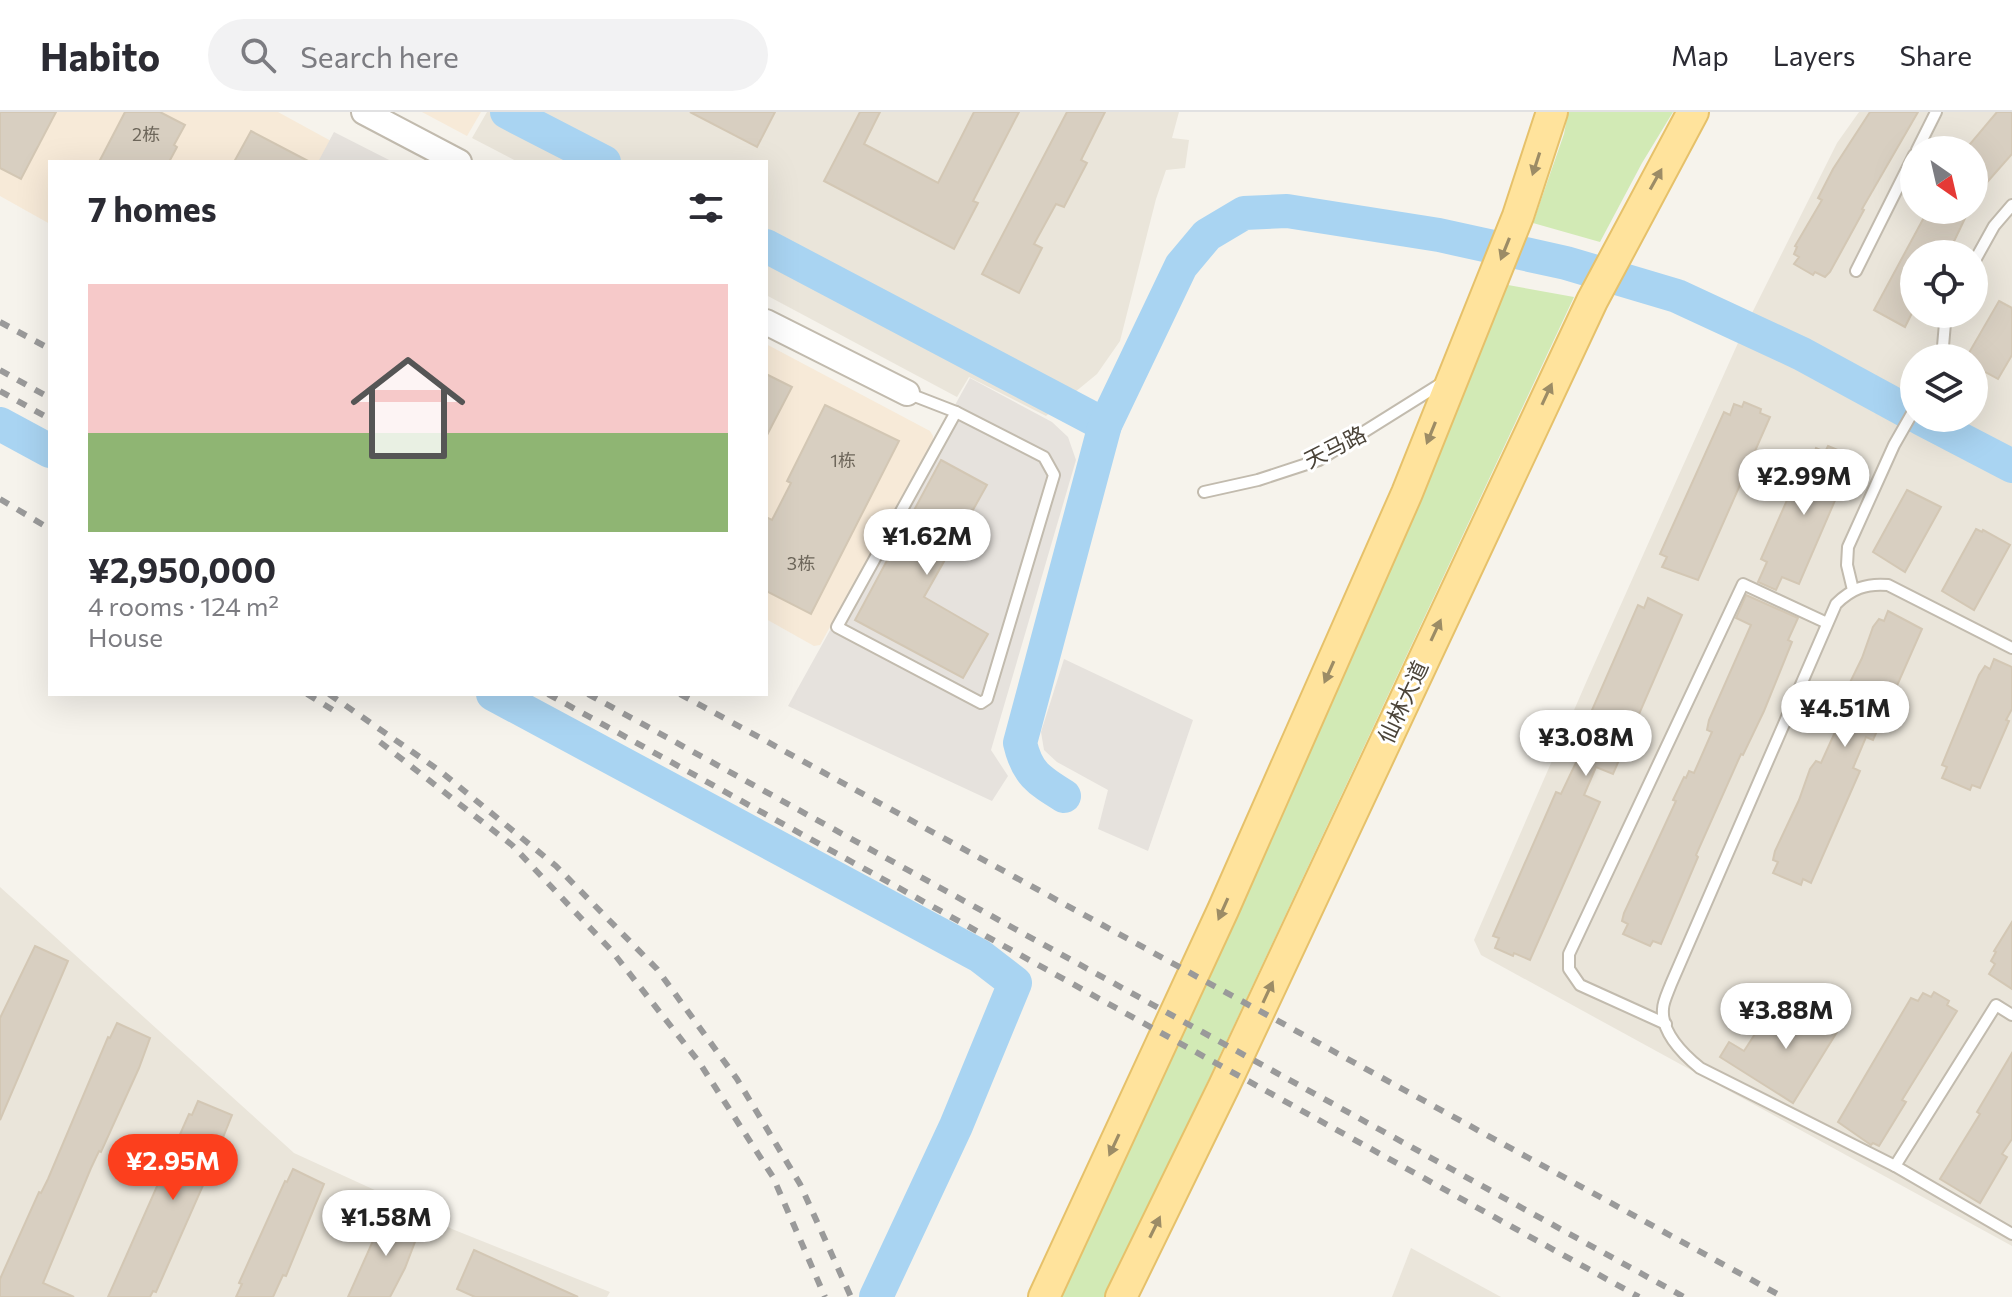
<!DOCTYPE html>
<html lang="en">
<head>
<meta charset="utf-8">
<style>
  :root { --surface:#fff; --page:#f2f2f3; --text:#2b2b33; --muted:#7c7c81; --line:#e1e1e2; --accent:#fc3f1d }
  body { margin:0; font-family:Commissioner,"Noto Sans SC",sans-serif; background:var(--page); color:var(--text); height:100vh; display:flex; flex-direction:column; font-size:30px; white-space:nowrap }
  * { box-sizing:border-box; margin:0 }
  p { font-size:26px; color:var(--muted) }
  .icon { flex:none; width:44px; height:44px; fill:none; stroke:currentColor; stroke-width:2; stroke-linecap:round; stroke-linejoin:round }
  .map { position:relative; flex:1; overflow:hidden }
  .sheet { position:absolute; left:48px; top:48px; width:720px; height:536px; display:flex; flex-direction:column; background:var(--surface); border-radius:0px; box-shadow:0 8px 32px #0002 }
  .sheet>* { flex:none }
  .needle { width:52px; rotate:146deg }
  .buttons { position:absolute; left:1900px; top:24px; display:grid; gap:16px }
  .buttons a { display:grid; place-items:center; width:88px; height:88px; border-radius:50%; background:var(--surface); box-shadow:0 8px 32px #0002; font-size:40px }
  .price { position:absolute; translate:-50% -68px; padding:0 18px; border-radius:28px; background:#fff; color:#222; font-size:26px; line-height:52px; filter:drop-shadow(0 2px 4px #0008) }
  .price::after { content:''; position:absolute; left:50%; top:48px; width:24px; height:18px; margin-left:-12px; background:inherit; clip-path:polygon(0 0,100% 0,50% 100%) }
  .price.current { background:var(--accent); color:#fff }
  ul { padding:0; list-style:none }
  li { display:grid; align-content:center; gap:16px; height:424px; padding:0 40px }
  li+li { border-top:2px solid var(--line) }
  li span { display:grid; place-items:center; height:248px; border-radius:0px; color:#555 }
  li>.icon { margin-inline-start:auto }
  span .icon { width:144px; height:144px; fill:#fffc; stroke-width:1 }
  li b { font-size:34px }
  h2 { display:flex; justify-content:space-between; align-items:center; height:96px; padding:0 40px; font-size:34px }
  header { display:flex; align-items:center; gap:48px; box-sizing:border-box; height:112px; padding:0 40px; background:var(--surface); border-bottom:2px solid var(--line) }
  header strong { font-size:38px }
  nav { display:flex; gap:44px; margin-inline-start:auto; font-size:28px }
  .search { width:560px; height:72px; background:var(--page); display:flex; align-items:center; gap:20px; box-sizing:border-box; padding:0 28px; border-radius:44px; color:var(--muted); font-size:30px }
  .map>svg:first-child { display:block }
  .residential { fill:#eae5da; fill-rule:evenodd }
  .commercial { fill:#f7ead8 }
  .industrial { fill:#e6e2dd }
  .green { fill:#d2eab5 }
  .lines { fill:none; stroke-linecap:round; stroke-linejoin:round }
  .river { stroke:#a9d4f2; stroke-width:34 }
  .building { fill:#d8cfc1; stroke:#d3c7b4; stroke-width:2 }
  .service-casing { stroke:#c2bbae; stroke-width:14 }
  .tertiary-casing { stroke:#c2bbae; stroke-width:28 }
  .primary-casing { stroke:#e6c16a; stroke-width:34 }
  .service { stroke:#fff; stroke-width:10 }
  .tertiary { stroke:#fff; stroke-width:24 }
  .primary { stroke:#ffe39c; stroke-width:30 }
  .rail { stroke:#9a9a9a; stroke-width:6; stroke-dasharray:10 10; stroke-linecap:butt }
  .oneway { fill:#9c8c66 }
  .labels { text-anchor:middle; stroke-width:6; stroke-linejoin:round; paint-order:stroke }
  .number-label { font-size:18px; fill:#6e675b }
  .street-label { font-size:22px; fill:#4b4439; stroke:#fff }
</style>
</head>
<body>
<header>
<strong>Habito</strong>
<div class="search"><svg class="icon" aria-label="search" viewBox="0 0 24 24"><circle cx="10" cy="10" r="6"/><path d="M15 15l6 6"/></svg>Search here</div>
<nav><a>Map</a><a>Layers</a><a>Share</a></nav>
</header>
<div class="map">
<svg width="2012" height="1185" viewBox="0 0 2012 1185">
  <rect width="100%" height="100%" fill="#f6f3ec"/>
  <g class="residential">
    <path d="M487,0H1179L1172,26L1189,28L1185,56L1166,58L1156,87L1120,229L1097,262L1046,304L969,265L957,285L766,183V50H518L472,26Z"/>
    <path d="M1859,0H2012V1134L1481,843L1474,828L1588,566L1746,213L1837,31ZM1914,38H1974V98H1914ZM1914,142H1974V202H1914ZM1914,246H1974V306H1914Z"/>
    <path d="M0,775L294,1041L414,1096L452,1117L610,1180L607,1185H0Z"/>
    <path d="M1411,1136L1501,1185H1392Z"/>
  </g>
  <g class="commercial">
    <path d="M0,0H278L331,29L319,50H50V112L0,84Z"/>
    <path d="M422,0H481L467,24Z"/>
    <path d="M766,232L930,319L933,324V329L820,533L814,534L766,507Z"/>
  </g>
  <g class="industrial">
    <path d="M334,20L393,50H318Z"/>
    <path d="M970,266L1052,310L1068,325L1076,348L991,638L1008,664L992,689L788,594Z"/>
    <path d="M1064,547L1193,608L1148,739L1098,717L1108,678L1057,650L1044,638L1041,620Z"/>
  </g>
  <g class="green">
    <path d="M1568,0H1673L1642,51L1600,130L1533,111L1564,22Z"/>
    <path d="M1508,173L1574,185L1107,1185H1059L1193,901L1402,432Z"/>
  </g>
  <g class="lines">
    <g class="river">
      <path d="M507,0L604,50"/>
      <path d="M766,134L1105,313"/>
      <path d="M1920,306L2012,354"/>
      <path d="M0,312L50,339"/>
      <path d="M493,582L980,844L1015,871L956,1014L876,1185"/>
      <path d="M1064,684C1038,668 1027,661 1020,631L1105,313L1181,154L1207,123L1244,101L1287,99L1439,123L1566,151L1677,184L1802,242L1914,303"/>
    </g>
  </g>
  <g class="building">
    <path d="M0,0H56L21,67L0,56Z"/>
    <path d="M125,0H160L185,13L174,33L177,35L169,50H99Z"/>
    <path d="M690,0H775L757,35Z"/>
    <path d="M860,0H880L864,32L938,71L974,0H1019L973,89L978,91L954,137L824,69Z"/>
    <path d="M1067,0H1105L1081,48L1087,51L1064,95L1056,92L1034,132L1042,136L1019,181L982,162Z"/>
    <path d="M1870,0H1918L1862,97L1864,98L1830,160L1825,165L1815,160L1813,163L1794,152L1799,145L1794,142L1797,135L1795,134L1822,88L1818,86L1833,57Z"/>
    <path d="M1997,0H2012V42L1974,85V38H1965Z"/>
    <path d="M251,19L310,50H234Z"/>
    <path d="M1928,98H1969L1948,142H1914V197L1905,215L1874,198Z"/>
    <path d="M1999,189L2012,196V243L1998,267L1974,254V246H1966Z"/>
    <path d="M766,262L792,275L766,325Z"/>
    <path d="M1744,290L1761,297L1760,301L1770,305L1698,468L1662,455L1667,445L1660,442L1724,300L1730,303L1734,292L1742,295Z"/>
    <path d="M825,293L899,329L811,502L766,479V405L772,408L791,371L787,369Z"/>
    <path d="M1828,334L1845,341L1843,345L1852,349L1799,472L1782,465L1776,478L1758,470L1767,450L1761,447L1807,343L1812,346L1816,336L1825,340Z"/>
    <path d="M941,348L987,373L924,485L988,522L963,566L855,508Z"/>
    <path d="M1907,378L1941,395L1905,460L1873,440Z"/>
    <path d="M1976,417L1982,420L1983,418L2010,433L1974,498L1942,479Z"/>
    <path d="M1746,483L1798,506L1788,528L1792,530L1764,599L1743,643L1741,642L1696,743L1698,745L1661,832L1653,829L1650,834L1623,822L1628,812L1622,809L1624,801L1676,689L1673,688L1684,665L1686,666L1689,659L1694,661L1712,620L1707,618L1709,608L1751,513L1736,506Z"/>
    <path d="M1648,486L1682,503L1613,662L1596,655L1584,683L1600,690L1530,848L1514,841L1513,844L1495,836L1499,826L1493,824L1556,680L1561,682L1581,640L1575,637L1638,493L1644,496Z"/>
    <path d="M1888,499L1922,517L1873,628L1866,625L1853,656L1860,659L1811,771L1803,767L1801,773L1773,761L1778,750L1773,748L1775,739L1799,688L1810,657L1816,649L1821,651L1841,607L1836,605L1837,597L1862,546L1873,515L1879,507L1884,509Z"/>
    <path d="M1994,547L2012,555V597L2006,608L2009,609L1980,676L1972,673L1970,678L1942,666L1947,655L1942,653L1979,563L1985,554L1990,557Z"/>
    <path d="M2012,810V877L1989,862L1995,852L1991,849L1996,840L1994,839Z"/>
    <path d="M35,834L68,849L0,1008V906Z"/>
    <path d="M1934,880L1949,889L1947,893L1957,899L1902,988L1906,990L1879,1034L1873,1031L1871,1033L1838,1010L1911,886L1918,889L1923,881L1931,885Z"/>
    <path d="M1820,891L1845,907L1793,991L1720,945L1729,930L1744,939L1766,905L1784,916L1793,900L1809,909Z"/>
    <path d="M117,911L150,926L139,956L101,1040L99,1039L91,1056L43,1171L74,1185H0V1167L39,1080L41,1081L48,1067L108,925L110,926Z"/>
    <path d="M2012,941V1027L2002,1042L2007,1045L1980,1091L1940,1067L1980,1002L1977,1000Z"/>
    <path d="M198,989L232,1003L220,1033L234,1039L228,1052L215,1046L156,1180L153,1179L150,1185H108L189,1002L192,1003Z"/>
    <path d="M293,1057L324,1072L286,1164L283,1163L273,1185H236L242,1172L239,1171L285,1069L287,1070Z"/>
    <path d="M389,1099L421,1114L405,1156L390,1185H348L380,1113L382,1114Z"/>
    <path d="M474,1138L578,1185H475L457,1177Z"/>
  </g>
  <g class="lines">
    <g class="service-casing">
      <g id="service">
        <path d="M1917,38L1936,0"/>
        <path d="M1974,150L1994,114L2012,93"/>
        <path d="M1856,159L1914,43"/>
        <path d="M1942,246L1945,211L1948,202"/>
        <path d="M907,281L956,300"/>
        <path d="M956,300L1044,345L1054,363L987,587L981,591L837,515Z"/>
        <path d="M1204,380L1258,368L1319,348L1442,271"/>
        <path d="M1853,478L1847,453L1848,435L1894,333L1914,298"/>
        <path d="M2012,536L1888,473C1866,471 1851,477 1836,492L1671,872C1668,880 1663,890 1663,897C1661,921 1684,943 1700,956L1895,1054L2012,1122"/>
        <path d="M1666,912L1580,873L1569,857V842L1743,472L1827,511"/>
        <path d="M1895,1054L1996,893L2012,903"/>
      </g>
    </g>
    <g class="tertiary-casing">
      <g id="tertiary">
        <path d="M364,0L459,50"/>
        <path d="M766,210L907,281"/>
      </g>
    </g>
    <g class="primary-casing">
      <g id="primary">
        <path d="M1044,1185L1223,798L1407,381L1518,104L1552,0"/>
        <path d="M1121,1185L1224,974L1592,189L1693,0"/>
      </g>
    </g>
    <use href="#service" class="service"/>
    <use href="#tertiary" class="tertiary"/>
    <use href="#primary" class="primary"/>
    <g class="rail">
      <path d="M0,210L50,237"/>
      <path d="M0,258L50,286"/>
      <path d="M0,279L50,307"/>
      <path d="M0,387L50,417"/>
      <path d="M307,582L341,603"/>
      <path d="M329,582L440,659L556,754L657,857L737,967L800,1072L851,1185"/>
      <path d="M548,582L1639,1185"/>
      <path d="M588,582L1684,1185"/>
      <path d="M680,582L1783,1185"/>
      <path d="M380,630L512,733L611,838L699,950L773,1065L825,1185"/>
    </g>
  </g>
  <defs><path id="oneway-solid" d="M-6-.8H1V-3.2L6.5 0L1 3.2V.8H-6Z" transform="scale(2)"/></defs>
  <g class="oneway">
    <use href="#oneway-solid" transform="translate(1536 52) rotate(108)"/>
    <use href="#oneway-solid" transform="translate(1656 67) rotate(-61)"/>
    <use href="#oneway-solid" transform="translate(1505 137) rotate(112)"/>
    <use href="#oneway-solid" transform="translate(1547 282) rotate(-65)"/>
    <use href="#oneway-solid" transform="translate(1431 321) rotate(112)"/>
    <use href="#oneway-solid" transform="translate(1436 518) rotate(-65)"/>
    <use href="#oneway-solid" transform="translate(1329 560) rotate(114)"/>
    <use href="#oneway-solid" transform="translate(1223 797) rotate(114)"/>
    <use href="#oneway-solid" transform="translate(1268 880) rotate(-65)"/>
    <use href="#oneway-solid" transform="translate(1114 1033) rotate(115)"/>
    <use href="#oneway-solid" transform="translate(1155 1115) rotate(-64)"/>
  </g>
  <g class="labels">
    <g class="number-label">
      <text x="146" y="29">2栋</text>
      <text x="843" y="355">1栋</text>
      <text x="801" y="458">3栋</text>
    </g>
    <g class="street-label">
      <text transform="translate(1335 335) rotate(-27)" y="8">天马路</text>
      <text transform="translate(1403 590) rotate(-65)" y="8">仙林大道</text>
    </g>
  </g>
</svg>
<div class="buttons">
<a><svg class="needle" viewBox="-14 -14 28 28"><path d="M0-13l5 13h-10z" fill="#e53935"/><path d="M0 13l5-13h-10z" fill="#7c7c81"/></svg></a>
<a><svg class="icon" aria-label="locate" viewBox="0 0 24 24"><circle cx="12" cy="12" r="6"/><path d="M12 2v4M12 18v4M2 12h4M18 12h4"/></svg></a>
<a><svg class="icon" aria-label="layers" viewBox="0 0 24 24"><path d="M12 4l9 5-9 5-9-5zM3 14l9 5 9-5"/></svg></a>
</div>
<b class="price" style="left:1804px;top:405px">¥2.99M</b>
<b class="price" style="left:927px;top:465px">¥1.62M</b>
<b class="price" style="left:1845px;top:637px">¥4.51M</b>
<b class="price" style="left:1586px;top:666px">¥3.08M</b>
<b class="price" style="left:1786px;top:939px">¥3.88M</b>
<b class="price current" style="left:173px;top:1090px">¥2.95M</b>
<b class="price" style="left:386px;top:1146px">¥1.58M</b>
<section class="sheet">
<h2>7 homes<svg class="icon" aria-label="filters" viewBox="0 0 24 24"><path d="M4 7h16M4 17h16"/><circle cx="9" cy="7" r="2"/><circle cx="15" cy="17" r="2"/></svg></h2>
<ul>
<li><span style="background:linear-gradient(#f6c9c9 60%,#8fb573 0)"><svg class="icon" aria-label="home" viewBox="0 0 24 24"><path d="M3 11l9-7 9 7M6 9v11h12V9"/></svg></span><div><b>¥2,950,000</b><p>4 rooms · 124 m²</p><p>House</p></div></li>
</ul>
</section>
</div>
</body>
</html>
